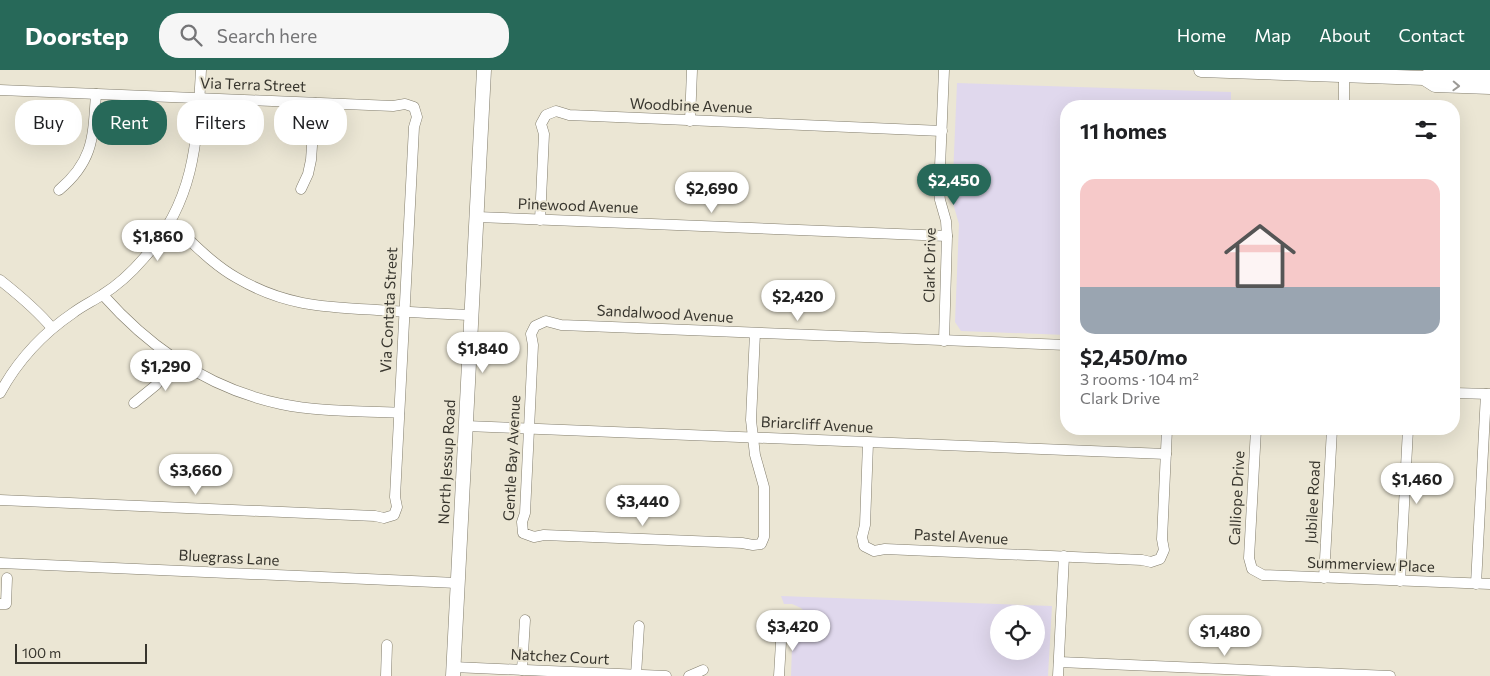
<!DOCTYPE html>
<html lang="en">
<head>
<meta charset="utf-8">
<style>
  :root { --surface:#fff; --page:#f6f6f6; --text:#202124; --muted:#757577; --accent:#276959 }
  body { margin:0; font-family:Commissioner,sans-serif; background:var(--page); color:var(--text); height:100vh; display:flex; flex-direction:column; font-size:19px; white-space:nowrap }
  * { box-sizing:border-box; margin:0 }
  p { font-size:16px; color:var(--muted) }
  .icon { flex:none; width:28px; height:28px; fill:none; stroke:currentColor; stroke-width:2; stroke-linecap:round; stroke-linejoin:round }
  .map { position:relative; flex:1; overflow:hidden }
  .side { position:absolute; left:1060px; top:30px; width:400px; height:335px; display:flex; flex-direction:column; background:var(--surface); border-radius:20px; box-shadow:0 5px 20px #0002 }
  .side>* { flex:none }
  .guide { position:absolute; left:15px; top:30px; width:475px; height:45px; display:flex; gap:10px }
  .fabs { position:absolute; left:990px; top:535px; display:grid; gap:10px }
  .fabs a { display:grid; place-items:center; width:55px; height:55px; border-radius:50%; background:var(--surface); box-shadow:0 5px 20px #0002; font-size:25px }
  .scale { position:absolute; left:15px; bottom:12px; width:132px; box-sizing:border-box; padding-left:5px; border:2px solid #38362e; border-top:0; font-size:14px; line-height:18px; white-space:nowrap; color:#38362e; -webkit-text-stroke:4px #ebe6d4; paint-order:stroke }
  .price { position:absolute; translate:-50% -42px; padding:0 11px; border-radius:18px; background:#fff; color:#222; font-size:16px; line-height:32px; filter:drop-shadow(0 1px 2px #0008) }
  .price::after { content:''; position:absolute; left:50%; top:30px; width:15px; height:11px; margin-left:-8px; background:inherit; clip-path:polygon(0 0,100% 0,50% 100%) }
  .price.active { background:var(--accent); color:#fff }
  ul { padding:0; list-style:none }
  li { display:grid; align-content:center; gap:10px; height:265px; padding:0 20px }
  li span { display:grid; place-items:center; height:155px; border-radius:15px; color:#555 }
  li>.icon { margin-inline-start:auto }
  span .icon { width:90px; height:90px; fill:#fffc; stroke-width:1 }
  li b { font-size:21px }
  h2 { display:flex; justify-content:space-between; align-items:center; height:60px; padding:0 20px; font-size:21px }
  .tag { padding:0 18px; border-radius:20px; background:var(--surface); box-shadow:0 5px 20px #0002; font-size:18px; line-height:45px }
  .tag.active { background:var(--accent); color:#fff }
  header { display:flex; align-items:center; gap:30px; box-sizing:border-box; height:70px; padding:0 25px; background:var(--accent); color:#fff }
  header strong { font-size:24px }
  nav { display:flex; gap:28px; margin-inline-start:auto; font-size:18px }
  .search { width:350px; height:45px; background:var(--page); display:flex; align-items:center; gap:12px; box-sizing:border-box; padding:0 18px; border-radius:20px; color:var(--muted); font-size:19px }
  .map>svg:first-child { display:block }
  .education { fill:#e0d8ed; fill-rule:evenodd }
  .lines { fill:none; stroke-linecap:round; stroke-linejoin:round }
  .street-casing { stroke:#827d6c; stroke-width:11 }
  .secondary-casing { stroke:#827d6c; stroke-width:15 }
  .street { stroke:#fff; stroke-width:10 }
  .secondary { stroke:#fff; stroke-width:14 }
  .oneway { stroke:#9c9a96 }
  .labels { text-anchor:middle; stroke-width:4; stroke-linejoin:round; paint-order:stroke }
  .street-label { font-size:15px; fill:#38362e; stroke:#ebe6d4 }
</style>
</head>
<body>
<header>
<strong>Doorstep</strong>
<div class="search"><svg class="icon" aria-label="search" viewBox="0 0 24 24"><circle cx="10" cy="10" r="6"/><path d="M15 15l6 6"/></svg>Search here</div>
<nav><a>Home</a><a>Map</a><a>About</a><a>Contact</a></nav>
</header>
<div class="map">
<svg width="1490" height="606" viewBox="0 0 1490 606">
  <rect width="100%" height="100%" fill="#ebe6d4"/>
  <g class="education">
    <path d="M957,13L1231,22V36H1066V265L961,261L955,252L959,154L952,130Z"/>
    <path d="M781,526L1052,536L1048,606H791L792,575L801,569L808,562L809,549L806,543L801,538L792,534H784ZM999,544H1036V581H999Z"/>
  </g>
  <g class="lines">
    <g class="street-casing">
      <g id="street">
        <path d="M0,20L393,36L405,34L414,37L417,47L414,57L395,427L397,437L394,445L384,448L375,446L0,430"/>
        <path d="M1344,36V5"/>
        <path d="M690,51L692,0"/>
        <path d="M301,119L308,104L311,90L315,33"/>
        <path d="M59,120C94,91 93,66 96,24"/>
        <path d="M477,147L947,166"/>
        <path d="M540,150L544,64L541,54L546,45L556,41L569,45L942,61"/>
        <path d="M170,152C192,172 212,194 237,208C285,236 324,237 377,240C408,242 440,244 472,245"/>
        <path d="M0,210C19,225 37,240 52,258"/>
        <path d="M103,225C151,279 210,319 281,334C320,342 360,341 399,343"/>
        <path d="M755,263L751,350L755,385L764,417V467L761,474L753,475L742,473L544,465L534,467L523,463L522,452L525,443L533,275L531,264L535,256L546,251L561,255L1066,275"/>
        <path d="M944,271L947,166L946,151L940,130L939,121L944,0"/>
        <path d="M0,323C18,290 42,264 73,243C82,236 93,231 102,225C118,215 132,202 144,188C195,131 197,72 201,0"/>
        <path d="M1454,323L1490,324"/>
        <path d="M134,333L156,315L173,289"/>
        <path d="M466,356L1166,384"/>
        <path d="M1256,359L1249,488L1252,499L1263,505L1490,514"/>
        <path d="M868,373L865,455L862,467L864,476L874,481L885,479L1142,490L1151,492L1160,489L1164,480L1162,469L1167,359"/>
        <path d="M0,493L457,513"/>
        <path d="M1324,508L1332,359"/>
        <path d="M1400,511L1408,359"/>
        <path d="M1476,514L1486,324"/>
        <path d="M0,534H6L7,508"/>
        <path d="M1059,592L1390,606"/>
        <path d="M453,597L666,606"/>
        <path d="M522,600L525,550"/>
        <path d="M636,605L639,556"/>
        <path d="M386,606L387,575"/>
        <path d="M689,606L703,600"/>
        <path d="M779,606L781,572L788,553"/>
        <path d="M1058,606L1064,486"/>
      </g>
    </g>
    <g class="secondary-casing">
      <g id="secondary">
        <path d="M1201,0L1424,8L1435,15L1490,17"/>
        <path d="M1424,8L1435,2L1490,4"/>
        <path d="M453,606L484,0"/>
      </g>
    </g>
    <use href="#street" class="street"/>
    <use href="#secondary" class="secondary"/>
  </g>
  <defs><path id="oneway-chevron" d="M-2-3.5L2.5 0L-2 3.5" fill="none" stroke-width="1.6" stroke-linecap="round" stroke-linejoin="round" transform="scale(1.25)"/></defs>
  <use class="oneway" href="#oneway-chevron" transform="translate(1456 16) rotate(2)"/>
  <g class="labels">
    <g class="street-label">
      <text transform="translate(253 15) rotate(2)" y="5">Via Terra Street</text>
      <text transform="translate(691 36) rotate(2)" y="5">Woodbine Avenue</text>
      <text transform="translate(578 136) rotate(2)" y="5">Pinewood Avenue</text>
      <text transform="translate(930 195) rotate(-89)" y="5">Clark Drive</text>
      <text transform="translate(389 240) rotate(-87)" y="5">Via Contata Street</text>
      <text transform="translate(665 244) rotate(3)" y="5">Sandalwood Avenue</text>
      <text transform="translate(817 355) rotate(3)" y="5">Briarcliff Avenue</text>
      <text transform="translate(512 388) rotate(-87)" y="5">Gentle Bay Avenue</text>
      <text transform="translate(447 392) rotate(-87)" y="5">North Jessup Road</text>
      <text transform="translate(1237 428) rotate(-87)" y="5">Calliope Drive</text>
      <text transform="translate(1313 432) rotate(-87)" y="5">Jubilee Road</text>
      <text transform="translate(961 467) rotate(3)" y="5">Pastel Avenue</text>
      <text transform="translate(229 488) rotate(3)" y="5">Bluegrass Lane</text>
      <text transform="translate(1371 495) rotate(2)" y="5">Summerview Place</text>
      <text transform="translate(560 587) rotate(3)" y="5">Natchez Court</text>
    </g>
  </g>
</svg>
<div class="fabs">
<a><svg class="icon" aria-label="locate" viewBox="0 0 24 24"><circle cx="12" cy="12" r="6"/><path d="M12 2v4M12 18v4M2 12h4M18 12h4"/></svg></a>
</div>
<div class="scale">100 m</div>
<b class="price active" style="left:954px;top:136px">$2,450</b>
<b class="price" style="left:712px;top:144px">$2,690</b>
<b class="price" style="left:158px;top:192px">$1,860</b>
<b class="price" style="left:798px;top:252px">$2,420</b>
<b class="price" style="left:483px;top:304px">$1,840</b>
<b class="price" style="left:166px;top:322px">$1,290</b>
<b class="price" style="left:196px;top:426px">$3,660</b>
<b class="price" style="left:1417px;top:435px">$1,460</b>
<b class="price" style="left:643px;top:457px">$3,440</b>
<b class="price" style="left:793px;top:582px">$3,420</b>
<b class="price" style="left:1225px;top:587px">$1,480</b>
<div class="guide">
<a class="tag">Buy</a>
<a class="tag active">Rent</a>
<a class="tag">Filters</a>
<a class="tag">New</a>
</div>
<section class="side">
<h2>11 homes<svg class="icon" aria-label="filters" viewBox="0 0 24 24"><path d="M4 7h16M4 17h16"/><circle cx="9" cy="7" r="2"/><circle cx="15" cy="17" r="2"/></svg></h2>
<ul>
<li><span style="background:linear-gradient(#f6c9c9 70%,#9aa5b1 0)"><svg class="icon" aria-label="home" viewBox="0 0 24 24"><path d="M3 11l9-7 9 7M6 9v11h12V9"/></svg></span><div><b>$2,450/mo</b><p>3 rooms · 104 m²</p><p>Clark Drive</p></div></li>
</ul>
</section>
</div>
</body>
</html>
